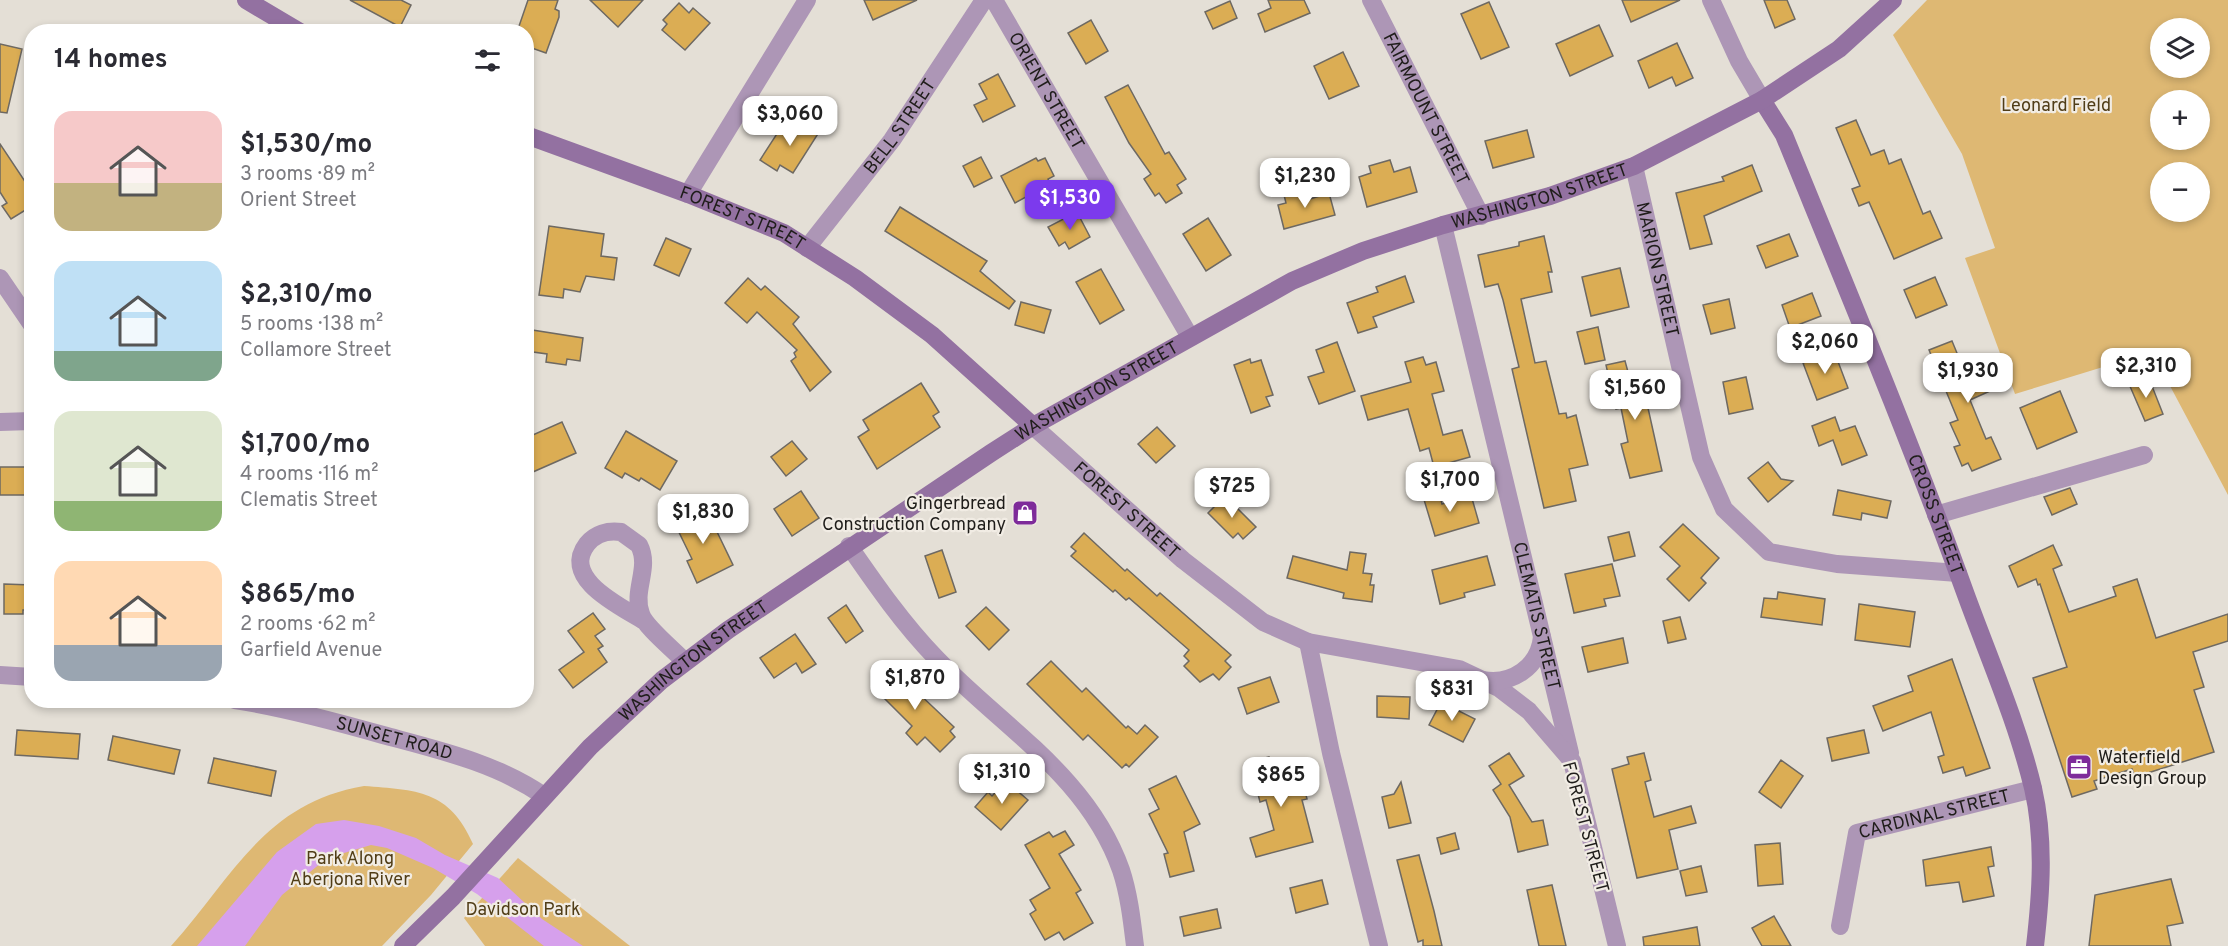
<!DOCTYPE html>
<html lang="en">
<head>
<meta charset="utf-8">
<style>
  :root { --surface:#fff; --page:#f7f7f7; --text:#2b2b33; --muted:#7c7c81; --accent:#7c3aed }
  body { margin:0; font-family:Overpass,sans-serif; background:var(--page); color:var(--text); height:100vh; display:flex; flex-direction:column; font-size:22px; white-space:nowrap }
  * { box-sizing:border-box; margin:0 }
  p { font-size:20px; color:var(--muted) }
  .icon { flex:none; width:33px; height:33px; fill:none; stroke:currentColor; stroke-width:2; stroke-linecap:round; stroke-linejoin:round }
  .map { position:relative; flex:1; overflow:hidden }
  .details { position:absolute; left:24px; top:24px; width:510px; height:684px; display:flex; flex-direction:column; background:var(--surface); border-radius:24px; box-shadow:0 3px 9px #0003 }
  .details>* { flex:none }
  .controls { position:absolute; left:2150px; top:18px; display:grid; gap:12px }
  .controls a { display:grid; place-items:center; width:60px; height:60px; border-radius:50%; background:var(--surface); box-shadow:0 3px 9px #0003; font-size:30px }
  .price { position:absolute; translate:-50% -51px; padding:0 14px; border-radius:12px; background:#fff; color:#222; font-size:20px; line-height:39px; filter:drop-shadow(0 2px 3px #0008) }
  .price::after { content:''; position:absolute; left:50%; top:36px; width:18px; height:14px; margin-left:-9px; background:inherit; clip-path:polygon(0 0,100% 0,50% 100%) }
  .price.current { background:var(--accent); color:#fff }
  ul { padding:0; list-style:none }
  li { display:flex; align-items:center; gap:18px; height:150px; padding:0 30px }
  li span { display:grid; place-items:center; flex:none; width:168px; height:120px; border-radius:18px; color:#555 }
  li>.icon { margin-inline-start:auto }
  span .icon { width:72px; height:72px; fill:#fffc; stroke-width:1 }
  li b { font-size:26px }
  h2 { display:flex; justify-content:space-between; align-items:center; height:72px; padding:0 30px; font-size:26px }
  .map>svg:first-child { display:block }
  .green { fill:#deb873; fill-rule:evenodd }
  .water { fill:#d6a0ec }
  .building { fill:#dbad54; stroke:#6e6962; stroke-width:1.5 }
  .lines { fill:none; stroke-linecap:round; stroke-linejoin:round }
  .street { stroke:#ad96b6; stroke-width:18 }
  .secondary { stroke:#9371a1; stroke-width:18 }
  .labels { text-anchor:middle; stroke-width:4.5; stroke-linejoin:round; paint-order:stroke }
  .street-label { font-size:18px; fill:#1f1d1a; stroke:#f1ece4 }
  .park-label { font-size:18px; fill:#503d17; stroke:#f1ece4 }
  .poi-label { font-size:18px; fill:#1f1d1a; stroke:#f1ece4; text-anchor:end }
</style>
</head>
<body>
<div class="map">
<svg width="2228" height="946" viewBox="0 0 2228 946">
  <rect width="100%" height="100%" fill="#e4dfd6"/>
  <g class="green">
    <path d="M1927,0H2228V495L2152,352L2015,394L1965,258L1995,248L1962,154L1893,35ZM2199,28V68H2160V28ZM2199,100V140H2160V100ZM2160,172H2199V212H2160Z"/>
    <path d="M364,786C416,790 450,790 473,844L431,895L382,946H171C233,877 264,803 364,786Z"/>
    <path d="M518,858L630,946H485L464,918Z"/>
  </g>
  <path class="water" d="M344,820L379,826L416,838L445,855L498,878L542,919L583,946H544L477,894L433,868L387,848L371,845L327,858L282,895L245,946H197L277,852L316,824Z"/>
  <g class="building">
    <path d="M350,0H401L411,5L400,27Z"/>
    <path d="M528,0H558L555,9L559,11V17L546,53L526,46V32H517Z"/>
    <path d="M590,0H643L618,27Z"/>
    <path d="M864,0H917L873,20Z"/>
    <path d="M1268,0H1304L1310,13L1265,32L1258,14L1271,8Z"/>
    <path d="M1622,0H1680L1631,22Z"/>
    <path d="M1764,0H1787L1795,19L1775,28Z"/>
    <path d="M1230,1L1237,18L1213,29L1205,12Z"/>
    <path d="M1489,2L1509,47L1481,59L1461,14Z"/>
    <path d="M679,3L689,13L693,8L710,23L685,50L662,30L667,24L663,20Z"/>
    <path d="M1091,20L1108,51L1086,64L1068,33Z"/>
    <path d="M1599,25L1613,56L1570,76L1556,44Z"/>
    <path d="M1677,43L1693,78L1676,86L1672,77L1649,88L1638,61Z"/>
    <path d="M0,44L22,49L7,113L0,112Z"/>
    <path d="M1343,52L1359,86L1329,99L1314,66Z"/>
    <path d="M998,74L1015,106L983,122L974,105L987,99L979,84Z"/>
    <path d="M1128,85L1165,154L1169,152L1186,179L1177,185L1182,193L1166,203L1159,193L1155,196L1144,179L1151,174L1129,143L1105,97Z"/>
    <path d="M805,119L821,129L793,173L780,165L777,171L760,160L780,129L793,138Z"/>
    <path d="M1856,120L1871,155L1884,150L1889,164L1901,159L1923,214L1930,211L1942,238L1894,259L1869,202L1859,206L1852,189L1860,186L1836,128Z"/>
    <path d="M1527,130L1534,157L1493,168L1485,141Z"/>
    <path d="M0,144L32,192V206L11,219L2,206L7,203L0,192Z"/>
    <path d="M981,157L992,178L974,187L963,166Z"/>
    <path d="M1036,158L1038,161L1045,158L1054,176L1048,179L1050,184L1015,203L1001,176Z"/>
    <path d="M1390,160L1394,172L1410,167L1417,192L1367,207L1359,177L1371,173L1369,166Z"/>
    <path d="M1752,165L1762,191L1704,216L1712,244L1690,249L1676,193L1724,181L1722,177Z"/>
    <path d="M1307,189L1310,199L1329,193L1335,215L1284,229L1278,205L1286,203L1284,195Z"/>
    <path d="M900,207L987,261L980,271L1015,301L1009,309L885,231Z"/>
    <path d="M1077,212L1090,237L1069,249L1065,242L1059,246L1048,227Z"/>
    <path d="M1208,218L1231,255L1206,271L1183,234Z"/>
    <path d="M549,226L604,234L601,256L617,258L614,280L586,276L580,292L564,289L563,298L539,295Z"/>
    <path d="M1789,234L1798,256L1766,268L1757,246Z"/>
    <path d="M1544,236L1552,272H1548L1552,292L1521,299L1535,363L1546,361L1559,414L1566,413L1567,418L1576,415L1588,465L1569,469L1576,501L1544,508L1512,369L1519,367L1503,300L1498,284L1485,287L1478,255L1519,246V242Z"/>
    <path d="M666,238L691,249L679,276L654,265Z"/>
    <path d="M1620,268L1629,307L1591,316L1582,277Z"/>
    <path d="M1101,269L1124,310L1100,324L1076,282Z"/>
    <path d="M1405,276L1414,302L1373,317L1377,327L1358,333L1347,303L1378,292L1376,287Z"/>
    <path d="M1935,277L1947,305L1916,318L1904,290Z"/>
    <path d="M748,278L761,290L765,286L799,317L793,324L831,372L810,391L791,361L796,357L794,353L797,350L757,312L747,323L725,303Z"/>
    <path d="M1812,293L1821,316L1790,328L1782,305Z"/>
    <path d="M1729,299L1735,328L1711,334L1703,305Z"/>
    <path d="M1021,302L1051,310L1044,333L1015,325Z"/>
    <path d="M1598,327L1605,360L1585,364L1577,332Z"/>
    <path d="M526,329L583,338L580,361L567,359L566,365L546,362L547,354L526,351Z"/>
    <path d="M1952,341L1966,375L1997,360L2008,383L1970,400L1986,439L1991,437L2001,459L1972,471L1968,463L1962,466L1954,447L1960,445L1950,423L1958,420L1929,350Z"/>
    <path d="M1337,342L1355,391L1319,404L1308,377L1324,372L1316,350Z"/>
    <path d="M1834,351L1848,388L1817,400L1803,363Z"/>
    <path d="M1423,357L1426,365L1436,362L1444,391L1432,394L1443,435L1462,430L1470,457L1434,467L1429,448L1420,451L1408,409L1368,420L1361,396L1411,382L1405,362Z"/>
    <path d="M1250,359L1251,363L1261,360L1273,395L1266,397L1270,406L1251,413L1234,365Z"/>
    <path d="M1625,361L1628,372L1636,371L1641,392L1649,390L1653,407L1648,408L1662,471L1630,478L1621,444L1628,442L1621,408L1616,409L1606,365Z"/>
    <path d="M2148,376L2163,414L2145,421L2129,384Z"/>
    <path d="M1746,377L1753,409L1729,414L1723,382Z"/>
    <path d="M921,383L939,412L933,416L940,427L877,469L858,437L869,430L863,420Z"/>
    <path d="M2060,391L2077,432L2037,449L2020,408Z"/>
    <path d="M1835,417L1840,431L1855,426L1867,455L1842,465L1833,440L1819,446L1812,426Z"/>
    <path d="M562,422L576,453L526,475V438Z"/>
    <path d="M1157,427L1175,446L1156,463L1138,444Z"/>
    <path d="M626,431L677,461L660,490L641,478L639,481L625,473L622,478L605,468Z"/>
    <path d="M792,441L807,459L786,476L771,457Z"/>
    <path d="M1768,462L1781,479L1793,481L1768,502L1748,478Z"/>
    <rect x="0" y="467" width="32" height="28"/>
    <path d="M1438,488L1442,504L1471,495L1479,523L1435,536L1422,493Z"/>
    <path d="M2070,488L2077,504L2052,515L2044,497Z"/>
    <path d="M1838,490L1891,501L1887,518L1862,513L1861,520L1833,515Z"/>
    <path d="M801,491L819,518L792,536L774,509Z"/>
    <path d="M1225,496L1256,527L1243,539L1238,533L1233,538L1208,513Z"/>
    <path d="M705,507L733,565L697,583L687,561L692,559L674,522Z"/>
    <path d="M1683,524L1719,558L1701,578L1706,583L1689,601L1667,579L1680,566L1660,547Z"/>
    <path d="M1629,532L1635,556L1614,561L1608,537Z"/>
    <path d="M1084,533L1125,571L1127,569L1157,596L1160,593L1231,655L1225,661L1231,667L1219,680L1213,674L1200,682L1184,666L1189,661L1184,656L1189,650L1129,598L1126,600L1115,590L1113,592L1071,556L1076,551L1071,547Z"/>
    <path d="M2053,545L2062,565L2053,569L2069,612L2116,596L2113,587L2137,579L2156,638L2228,614V641L2193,652L2204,687L2194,690L2214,752L2135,777L2132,769L2094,781L2097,789L2072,797L2033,678L2067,667L2040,584L2038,585L2036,579L2018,587L2009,566Z"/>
    <path d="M942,550L956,592L939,598L925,556Z"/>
    <path d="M1350,552L1366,554L1363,573L1372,574L1370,585H1374L1372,602L1343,598L1344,593L1287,578L1293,556L1347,570Z"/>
    <path d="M1487,556L1495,585L1464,593L1465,597L1440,604L1432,570Z"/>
    <path d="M1612,564L1620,596L1604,599L1606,606L1574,613L1565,574Z"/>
    <path d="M4,584L32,585V610H23V614H4Z"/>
    <path d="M1778,592L1825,599L1822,625L1761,617L1764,598L1777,599Z"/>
    <path d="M1859,604L1915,612L1910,647L1855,640Z"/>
    <path d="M846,605L863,631L846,643L828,618Z"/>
    <path d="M986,607L1009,630L989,650L966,626Z"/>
    <path d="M593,613L605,629L595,636L603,646L598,649L607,662L573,688L559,670L584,652L568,631Z"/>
    <path d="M1680,617L1686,639L1668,643L1663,621Z"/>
    <path d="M795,634L816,664L802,673L796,663L774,678L760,658Z"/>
    <path d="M1623,638L1628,663L1588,672L1582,647Z"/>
    <path d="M1952,659L1990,768L1966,776L1963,767L1943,773L1938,757L1944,755L1931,712L1883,731L1873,706L1913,691L1908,676Z"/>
    <path d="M1051,661L1082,692L1086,688L1126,728L1128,726L1137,734L1145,725L1158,737L1129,767L1126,764L1122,768L1088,735L1083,740L1027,684Z"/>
    <path d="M892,668L954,727L950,731L955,737L940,752L925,737L917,745L906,733L912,726L873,687Z"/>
    <path d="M1270,677L1279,702L1247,714L1238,688Z"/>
    <path d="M1377,696L1410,697L1409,719L1377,717Z"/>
    <path d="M1441,702L1475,719L1463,742L1429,725Z"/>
    <path d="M17,730L80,734L78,759L15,755Z"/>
    <path d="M1864,730L1869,753L1832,761L1827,738Z"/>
    <path d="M113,736L180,750L174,774L108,760Z"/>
    <path d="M1509,753L1524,776L1509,785L1532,822L1543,820L1548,845L1518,852L1510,817L1493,790L1501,784L1489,766Z"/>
    <path d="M1644,753L1651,780L1645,782L1654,817L1691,806L1696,823L1669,830L1678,869L1637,878L1612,769L1629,764L1627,757Z"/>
    <path d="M1269,757L1273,770L1298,764L1307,799L1302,800L1313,842L1256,857L1250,838L1274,830L1266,800L1260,802L1250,762Z"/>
    <path d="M214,758L276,771L271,796L208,783Z"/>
    <path d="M1781,760L1803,776L1781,808L1759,792Z"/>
    <path d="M1176,776L1200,824L1184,832L1194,871L1170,877L1164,854L1168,853L1149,814L1159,809L1149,789Z"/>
    <path d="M1006,781L1028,800L1001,830L975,807L988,792L992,796Z"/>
    <path d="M1401,782L1411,823L1389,828L1382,797L1394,794Z"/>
    <path d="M1065,831L1074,845L1059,854L1081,890L1076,893L1093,923L1064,940L1059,932L1045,940L1030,914L1036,910L1030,900L1050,888L1025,845L1049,832L1053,837Z"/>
    <path d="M1455,833L1459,849L1441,854L1437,838Z"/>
    <path d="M1780,843L1783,884L1758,886L1755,845Z"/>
    <path d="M1991,847L1994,866L1988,867L1994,896L1963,902L1959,882L1926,886L1923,860Z"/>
    <path d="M1419,855L1434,911L1442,946H1423V940L1418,942L1397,860Z"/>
    <path d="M1701,866L1707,892L1686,896L1680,871Z"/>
    <path d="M2171,879L2183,923L2167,926L2171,946H2089L2095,895Z"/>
    <path d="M1322,880L1328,904L1296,913L1290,888Z"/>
    <path d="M1552,885L1566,946H1539L1527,890Z"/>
    <path d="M1217,909L1221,928L1184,936L1180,917Z"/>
    <path d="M1774,916L1791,946H1762L1752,928Z"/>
    <path d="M1697,927L1700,946H1644L1643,937Z"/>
  </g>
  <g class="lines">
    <g class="street">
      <path id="s1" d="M994,0L1190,337"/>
      <path id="s2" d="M1371,0L1481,216"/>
      <path d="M1711,0L1739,61L1762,100"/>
      <path id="s3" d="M1634,166L1701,457L1724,509L1769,552L1837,564L1958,573"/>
      <path d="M688,194L807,0"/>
      <path id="s4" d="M1443,225L1570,753"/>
      <path id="s5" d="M807,248L892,140L984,0"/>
      <path d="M0,278L32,325"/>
      <path d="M0,422L32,421"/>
      <path id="s6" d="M1033,426L1183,560L1263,622L1308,642L1459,669L1499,688L1529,711L1572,761L1617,946"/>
      <path d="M1936,515L2144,455"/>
      <path d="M849,546C876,585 903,624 936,658C1002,727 1088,776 1121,870C1129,894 1132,921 1135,946"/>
      <path d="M644,621C622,607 560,579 587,544C595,534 608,530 621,532L639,545C651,568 632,590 641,614C645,627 674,650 685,662"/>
      <path d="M1308,642L1331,753L1379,946"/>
      <path d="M0,675L32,677"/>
      <path d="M1483,680C1512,685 1539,667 1542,637"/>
      <path id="s7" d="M235,700C286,708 334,721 383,735C439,750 496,763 544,796"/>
      <path id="s8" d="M1840,926L1857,833L2033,789"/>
    </g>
    <g class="secondary">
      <path d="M246,0L300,32"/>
      <path id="s9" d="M1762,100L1784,135C1846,287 1910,440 1966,595C1989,658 2017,722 2033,788C2045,840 2041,894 2035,946"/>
      <path id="s10" d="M526,135L688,194L784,233L855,278L932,335L1033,426"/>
      <path id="s11" d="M403,946L453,897L590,747L662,680L728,630L991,453L1033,426L1292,281L1363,251L1443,225L1550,196L1634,166L1762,100L1839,49L1893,0"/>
    </g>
  </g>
  <defs>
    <g id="shop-square" transform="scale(1.35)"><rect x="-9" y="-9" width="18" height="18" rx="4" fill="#7e2b9a" stroke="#f1ece4"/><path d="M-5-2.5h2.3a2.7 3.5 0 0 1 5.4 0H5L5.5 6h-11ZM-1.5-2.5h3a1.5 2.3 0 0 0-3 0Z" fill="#fff"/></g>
    <g id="office-square" transform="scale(1.35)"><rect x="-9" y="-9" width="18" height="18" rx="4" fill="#7e2b9a" stroke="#f1ece4"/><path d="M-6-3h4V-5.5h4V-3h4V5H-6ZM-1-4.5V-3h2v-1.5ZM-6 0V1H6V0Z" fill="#fff"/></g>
  </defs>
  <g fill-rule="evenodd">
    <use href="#shop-square" x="1025" y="513"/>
    <use href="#office-square" x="2079" y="767"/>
  </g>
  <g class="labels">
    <g class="street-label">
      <text dy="6" stroke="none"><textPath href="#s1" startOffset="105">ORIENT STREET</textPath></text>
      <text dy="6" stroke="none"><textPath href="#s2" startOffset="122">FAIRMOUNT STREET</textPath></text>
      <text dy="6" stroke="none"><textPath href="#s5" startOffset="153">BELL STREET</textPath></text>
      <text dy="6" stroke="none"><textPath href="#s11" startOffset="1380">WASHINGTON STREET</textPath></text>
      <text dy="6" stroke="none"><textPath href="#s10" startOffset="232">FOREST STREET</textPath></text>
      <text dy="6" stroke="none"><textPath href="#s3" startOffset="106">MARION STREET</textPath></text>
      <text dy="6" stroke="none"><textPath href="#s11" startOffset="894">WASHINGTON STREET</textPath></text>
      <text dy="6" stroke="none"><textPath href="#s6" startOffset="126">FOREST STREET</textPath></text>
      <text dy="6" stroke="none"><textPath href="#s9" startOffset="450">CROSS STREET</textPath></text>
      <text dy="6" stroke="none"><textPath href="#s4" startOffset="402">CLEMATIS STREET</textPath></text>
      <text dy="6" stroke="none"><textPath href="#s11" startOffset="408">WASHINGTON STREET</textPath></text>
      <text dy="6" stroke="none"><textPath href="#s7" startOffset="164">SUNSET ROAD</textPath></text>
      <text dy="6" stroke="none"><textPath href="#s8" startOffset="174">CARDINAL STREET</textPath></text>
      <text transform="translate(1586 827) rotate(75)" y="6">FOREST STREET</text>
    </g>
    <g class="park-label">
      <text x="2056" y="111">Leonard Field</text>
      <text x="350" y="864">Park Along<tspan x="350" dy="21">Aberjona River</tspan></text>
      <text x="523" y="915">Davidson Park</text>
    </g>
    <g class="poi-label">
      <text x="1006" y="509">Gingerbread<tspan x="1006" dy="21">Construction Company</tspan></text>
      <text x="2098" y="763" text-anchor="start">Waterfield<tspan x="2098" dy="21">Design Group</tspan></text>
    </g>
  </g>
</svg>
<div class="controls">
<a><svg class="icon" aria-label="layers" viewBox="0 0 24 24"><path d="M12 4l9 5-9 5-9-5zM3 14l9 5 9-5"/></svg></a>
<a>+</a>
<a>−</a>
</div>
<b class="price" style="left:790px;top:147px">$3,060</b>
<b class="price" style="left:1305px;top:209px">$1,230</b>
<b class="price current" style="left:1070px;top:231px">$1,530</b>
<b class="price" style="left:1825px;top:375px">$2,060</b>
<b class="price" style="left:2146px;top:399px">$2,310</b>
<b class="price" style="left:1968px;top:404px">$1,930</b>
<b class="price" style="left:1635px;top:421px">$1,560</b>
<b class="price" style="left:1450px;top:513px">$1,700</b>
<b class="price" style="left:1232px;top:519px">$725</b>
<b class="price" style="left:703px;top:545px">$1,830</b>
<b class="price" style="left:915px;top:711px">$1,870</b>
<b class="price" style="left:1452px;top:722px">$831</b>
<b class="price" style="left:1002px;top:805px">$1,310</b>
<b class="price" style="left:1281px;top:808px">$865</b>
<section class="details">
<h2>14 homes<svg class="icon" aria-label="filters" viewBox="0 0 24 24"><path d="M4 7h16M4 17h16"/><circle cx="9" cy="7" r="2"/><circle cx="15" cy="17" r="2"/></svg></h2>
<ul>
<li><span style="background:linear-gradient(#f6c9c9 60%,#c2b280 0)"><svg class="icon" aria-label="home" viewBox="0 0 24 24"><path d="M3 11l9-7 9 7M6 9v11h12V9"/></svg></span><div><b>$1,530/mo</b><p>3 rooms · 89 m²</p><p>Orient Street</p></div></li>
<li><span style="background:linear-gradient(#bfe0f5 75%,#7fa58c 0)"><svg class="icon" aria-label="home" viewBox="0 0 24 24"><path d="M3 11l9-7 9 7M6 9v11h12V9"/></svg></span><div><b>$2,310/mo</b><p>5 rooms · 138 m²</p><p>Collamore Street</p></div></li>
<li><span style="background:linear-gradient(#dfe7d0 75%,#8fb573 0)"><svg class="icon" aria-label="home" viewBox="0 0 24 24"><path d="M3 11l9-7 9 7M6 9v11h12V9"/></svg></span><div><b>$1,700/mo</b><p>4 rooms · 116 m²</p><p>Clematis Street</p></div></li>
<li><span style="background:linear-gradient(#ffd9b3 70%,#9aa5b1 0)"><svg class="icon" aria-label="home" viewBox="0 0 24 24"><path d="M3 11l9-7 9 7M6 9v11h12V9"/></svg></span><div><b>$865/mo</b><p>2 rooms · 62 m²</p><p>Garfield Avenue</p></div></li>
</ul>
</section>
</div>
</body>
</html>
